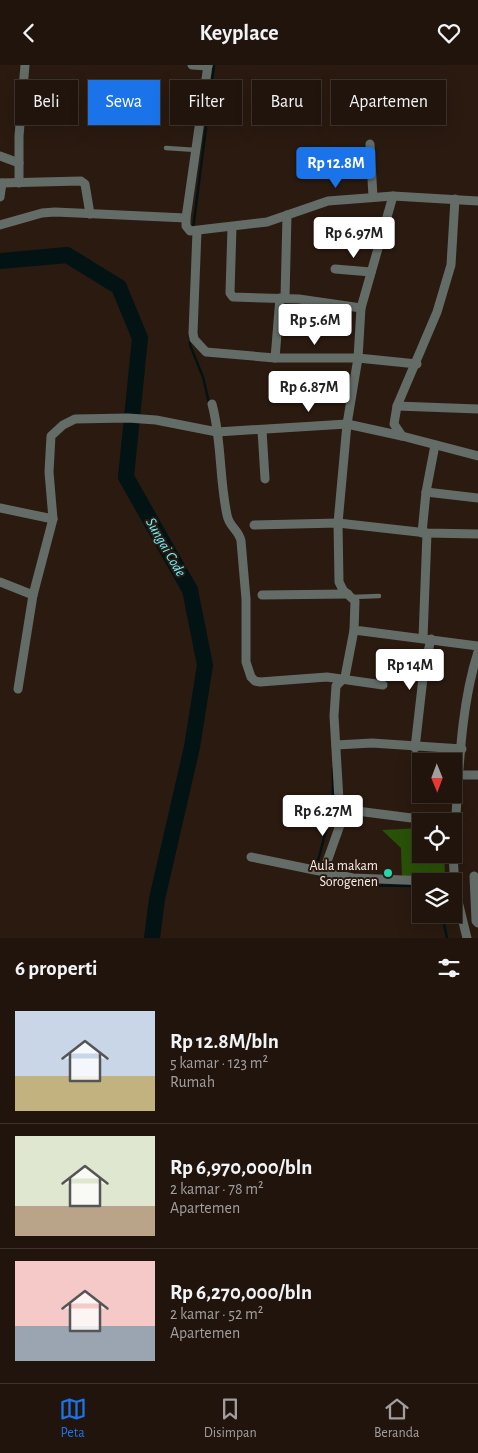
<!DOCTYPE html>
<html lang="id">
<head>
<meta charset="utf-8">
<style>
  :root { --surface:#20140c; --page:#281d15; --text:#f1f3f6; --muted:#a29e9d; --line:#3d332d; --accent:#1a73e8 }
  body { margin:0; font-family:"Alegreya Sans",sans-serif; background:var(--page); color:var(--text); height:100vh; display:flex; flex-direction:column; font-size:19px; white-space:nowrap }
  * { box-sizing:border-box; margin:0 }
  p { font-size:16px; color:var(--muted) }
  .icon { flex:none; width:28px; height:28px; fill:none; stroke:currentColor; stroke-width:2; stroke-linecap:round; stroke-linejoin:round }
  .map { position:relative; height:873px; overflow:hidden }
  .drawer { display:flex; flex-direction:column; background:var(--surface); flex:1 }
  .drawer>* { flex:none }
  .hud { position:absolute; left:15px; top:15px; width:449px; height:45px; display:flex; gap:10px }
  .needle { width:32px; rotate:179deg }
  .controls { position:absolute; left:412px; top:688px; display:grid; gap:10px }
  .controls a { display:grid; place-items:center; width:50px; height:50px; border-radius:0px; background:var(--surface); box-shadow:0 5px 20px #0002,0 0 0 1px var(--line); font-size:25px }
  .price { position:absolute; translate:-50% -42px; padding:0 11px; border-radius:5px; background:#fff; color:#222; font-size:16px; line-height:32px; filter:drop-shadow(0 1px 2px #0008) }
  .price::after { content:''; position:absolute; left:50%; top:30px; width:15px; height:11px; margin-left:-8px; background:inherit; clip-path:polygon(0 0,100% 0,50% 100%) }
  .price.on { background:var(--accent); color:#fff }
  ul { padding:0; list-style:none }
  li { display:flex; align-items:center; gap:15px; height:125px; padding:0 15px }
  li+li { border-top:1px solid var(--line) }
  li span { display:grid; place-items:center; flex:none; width:140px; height:100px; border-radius:0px; color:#555 }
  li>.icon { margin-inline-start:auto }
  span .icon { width:60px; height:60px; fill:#fffc; stroke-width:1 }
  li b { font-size:21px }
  h2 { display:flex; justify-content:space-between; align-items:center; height:60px; padding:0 15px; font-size:21px }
  .pill { padding:0 18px; border-radius:0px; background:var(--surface); box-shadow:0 5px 20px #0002,0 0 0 1px var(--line); font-size:18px; line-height:45px }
  .pill.on { background:var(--accent); color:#fff }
  header { display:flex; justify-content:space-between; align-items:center; height:65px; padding:0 15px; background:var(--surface); font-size:22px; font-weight:700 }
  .tabs { display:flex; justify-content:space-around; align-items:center; height:70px; border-top:1px solid var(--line); background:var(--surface); font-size:14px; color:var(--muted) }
  .tabs a { display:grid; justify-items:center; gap:2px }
  .tabs .on { color:var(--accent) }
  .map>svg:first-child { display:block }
  .green { fill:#295208 }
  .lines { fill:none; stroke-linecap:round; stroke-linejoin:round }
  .stream { stroke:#031314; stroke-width:2.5 }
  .river { stroke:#031314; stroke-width:16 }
  .service { stroke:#636c67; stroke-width:4.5 }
  .minor { stroke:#636c67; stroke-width:9 }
  .poi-dot { fill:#25d5ae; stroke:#2a1a10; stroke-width:2 }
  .labels { text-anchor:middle; stroke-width:4; stroke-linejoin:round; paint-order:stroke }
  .poi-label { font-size:14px; fill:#faefe8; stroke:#2a1a10; text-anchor:end }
  .water-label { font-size:15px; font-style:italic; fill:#6df0fc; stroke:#2a1a10 }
</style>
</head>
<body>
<header><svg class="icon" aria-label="back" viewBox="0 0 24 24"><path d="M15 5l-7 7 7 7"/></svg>Keyplace<svg class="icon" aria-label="heart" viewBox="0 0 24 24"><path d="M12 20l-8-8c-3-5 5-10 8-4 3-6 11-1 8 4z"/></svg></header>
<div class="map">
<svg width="478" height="873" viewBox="0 0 478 873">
  <rect width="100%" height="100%" fill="#2a1a10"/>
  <path class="green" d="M421,763V789H444L445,810L423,813H402L401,783L382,765Z"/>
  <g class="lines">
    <g class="stream">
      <path d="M193,164L214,0"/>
      <path d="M190,272V280L203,312L209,338"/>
      <path d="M316,803L333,740V703"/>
      <path d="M316,808L327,820L421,821"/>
      <path d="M442,849L447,873"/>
    </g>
    <path class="river" d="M0,196L67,190L119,222L140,273L126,412L190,525L205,600L192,682L157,834L152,873"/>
    <g class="service">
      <path d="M166,83L196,85"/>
      <path d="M353,532L379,531"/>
    </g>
    <g class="minor">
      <path d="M192,0L208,1"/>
      <path d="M208,0L186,153V161L190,166L267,157L328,136L393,131L478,136"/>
      <path d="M370,79L373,132"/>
      <path d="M0,91L19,98"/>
      <path d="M0,118L81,116L85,119L90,149"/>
      <path d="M19,118V71L25,0"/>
      <path d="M393,131L361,243L358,293L347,359L338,458L339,517L343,525L355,536L354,565L478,581"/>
      <path d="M0,132L2,118"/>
      <path d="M455,134L451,200L437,247L397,341L394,359L402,371L478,391"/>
      <path d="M0,160L42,148L55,147L186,153"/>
      <path d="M232,162L230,228L233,232L299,234L361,243"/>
      <path d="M197,166L193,268L194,274L206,287L275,293H358L417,299"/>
      <path d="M335,204L371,207"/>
      <path d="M285,233L287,150"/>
      <path d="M275,293L280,233"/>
      <path d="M212,339C222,376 219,413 227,450C229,462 239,465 241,476L246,534V597L251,612L255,616L260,617L327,612L383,620"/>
      <path d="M397,341L478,344"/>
      <path d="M262,365L265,414"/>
      <path d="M426,427L478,433"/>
      <path d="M0,443L53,454"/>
      <path d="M254,460L338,458L427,468L478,469"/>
      <path d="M422,468L426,427L435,380"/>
      <path d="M0,517L33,530"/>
      <path d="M262,530L348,529"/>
      <path d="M354,565L345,612L336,621L334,651L339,735L344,737L349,745L435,756"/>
      <path d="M423,573L427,468"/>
      <path d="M18,624L33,530L53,454L49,407L51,371L63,360L75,354L128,353L156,355L217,367L347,359L402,371"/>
      <path d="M336,680L372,678L462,684"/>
      <path d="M415,683L424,604L431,574"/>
      <path d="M460,710H478"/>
      <path d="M454,778C459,716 459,646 478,587"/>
      <path d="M453,789L455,824L467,873"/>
      <path d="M251,792L353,813L429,816"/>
      <path d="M323,808L346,743"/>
      <path d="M474,811L476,856L478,858"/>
    </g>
  </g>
  <circle class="poi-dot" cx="388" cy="808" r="5"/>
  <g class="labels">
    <g class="poi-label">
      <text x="378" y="805">Aula makam<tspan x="378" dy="16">Sorogenen</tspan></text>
    </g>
    <g class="water-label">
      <text transform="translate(166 482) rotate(60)" y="5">Sungai Code</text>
    </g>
  </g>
</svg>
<div class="controls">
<a><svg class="needle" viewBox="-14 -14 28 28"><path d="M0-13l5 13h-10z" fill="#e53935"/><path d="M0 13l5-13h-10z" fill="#a29e9d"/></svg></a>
<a><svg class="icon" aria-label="locate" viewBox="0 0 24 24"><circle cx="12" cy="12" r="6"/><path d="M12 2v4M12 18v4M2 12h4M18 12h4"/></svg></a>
<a><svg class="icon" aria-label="layers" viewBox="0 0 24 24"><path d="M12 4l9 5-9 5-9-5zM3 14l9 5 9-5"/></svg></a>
</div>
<b class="price on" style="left:336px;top:124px">Rp 12.8M</b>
<b class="price" style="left:354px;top:194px">Rp 6.97M</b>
<b class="price" style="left:315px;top:281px">Rp 5.6M</b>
<b class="price" style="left:309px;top:348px">Rp 6.87M</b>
<b class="price" style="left:410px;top:626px">Rp 14M</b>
<b class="price" style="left:323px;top:772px">Rp 6.27M</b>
<div class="hud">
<a class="pill">Beli</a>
<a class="pill on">Sewa</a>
<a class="pill">Filter</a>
<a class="pill">Baru</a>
<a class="pill">Apartemen</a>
</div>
</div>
<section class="drawer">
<h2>6 properti<svg class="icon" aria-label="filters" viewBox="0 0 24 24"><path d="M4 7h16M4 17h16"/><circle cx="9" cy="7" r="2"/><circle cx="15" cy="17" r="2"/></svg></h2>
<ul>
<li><span style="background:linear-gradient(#c9d6e8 65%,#c2b280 0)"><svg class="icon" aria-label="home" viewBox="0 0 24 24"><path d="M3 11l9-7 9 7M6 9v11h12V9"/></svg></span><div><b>Rp 12.8M/bln</b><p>5 kamar · 123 m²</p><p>Rumah</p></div></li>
<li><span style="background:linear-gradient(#dfe7d0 70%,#b9a48a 0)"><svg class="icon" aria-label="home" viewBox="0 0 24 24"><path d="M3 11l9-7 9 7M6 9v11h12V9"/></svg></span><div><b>Rp 6,970,000/bln</b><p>2 kamar · 78 m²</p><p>Apartemen</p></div></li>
<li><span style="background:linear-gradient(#f6c9c9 65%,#9aa5b1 0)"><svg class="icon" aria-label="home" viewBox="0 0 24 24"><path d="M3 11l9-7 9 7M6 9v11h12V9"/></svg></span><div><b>Rp 6,270,000/bln</b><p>2 kamar · 52 m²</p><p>Apartemen</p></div></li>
</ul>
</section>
<nav class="tabs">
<a class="on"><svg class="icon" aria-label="map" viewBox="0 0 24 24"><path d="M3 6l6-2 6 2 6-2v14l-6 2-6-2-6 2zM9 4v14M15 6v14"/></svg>Peta</a>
<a><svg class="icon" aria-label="saved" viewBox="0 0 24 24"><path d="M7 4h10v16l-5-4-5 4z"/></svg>Disimpan</a>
<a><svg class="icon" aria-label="home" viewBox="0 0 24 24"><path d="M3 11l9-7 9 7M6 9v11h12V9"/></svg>Beranda</a>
</nav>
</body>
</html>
